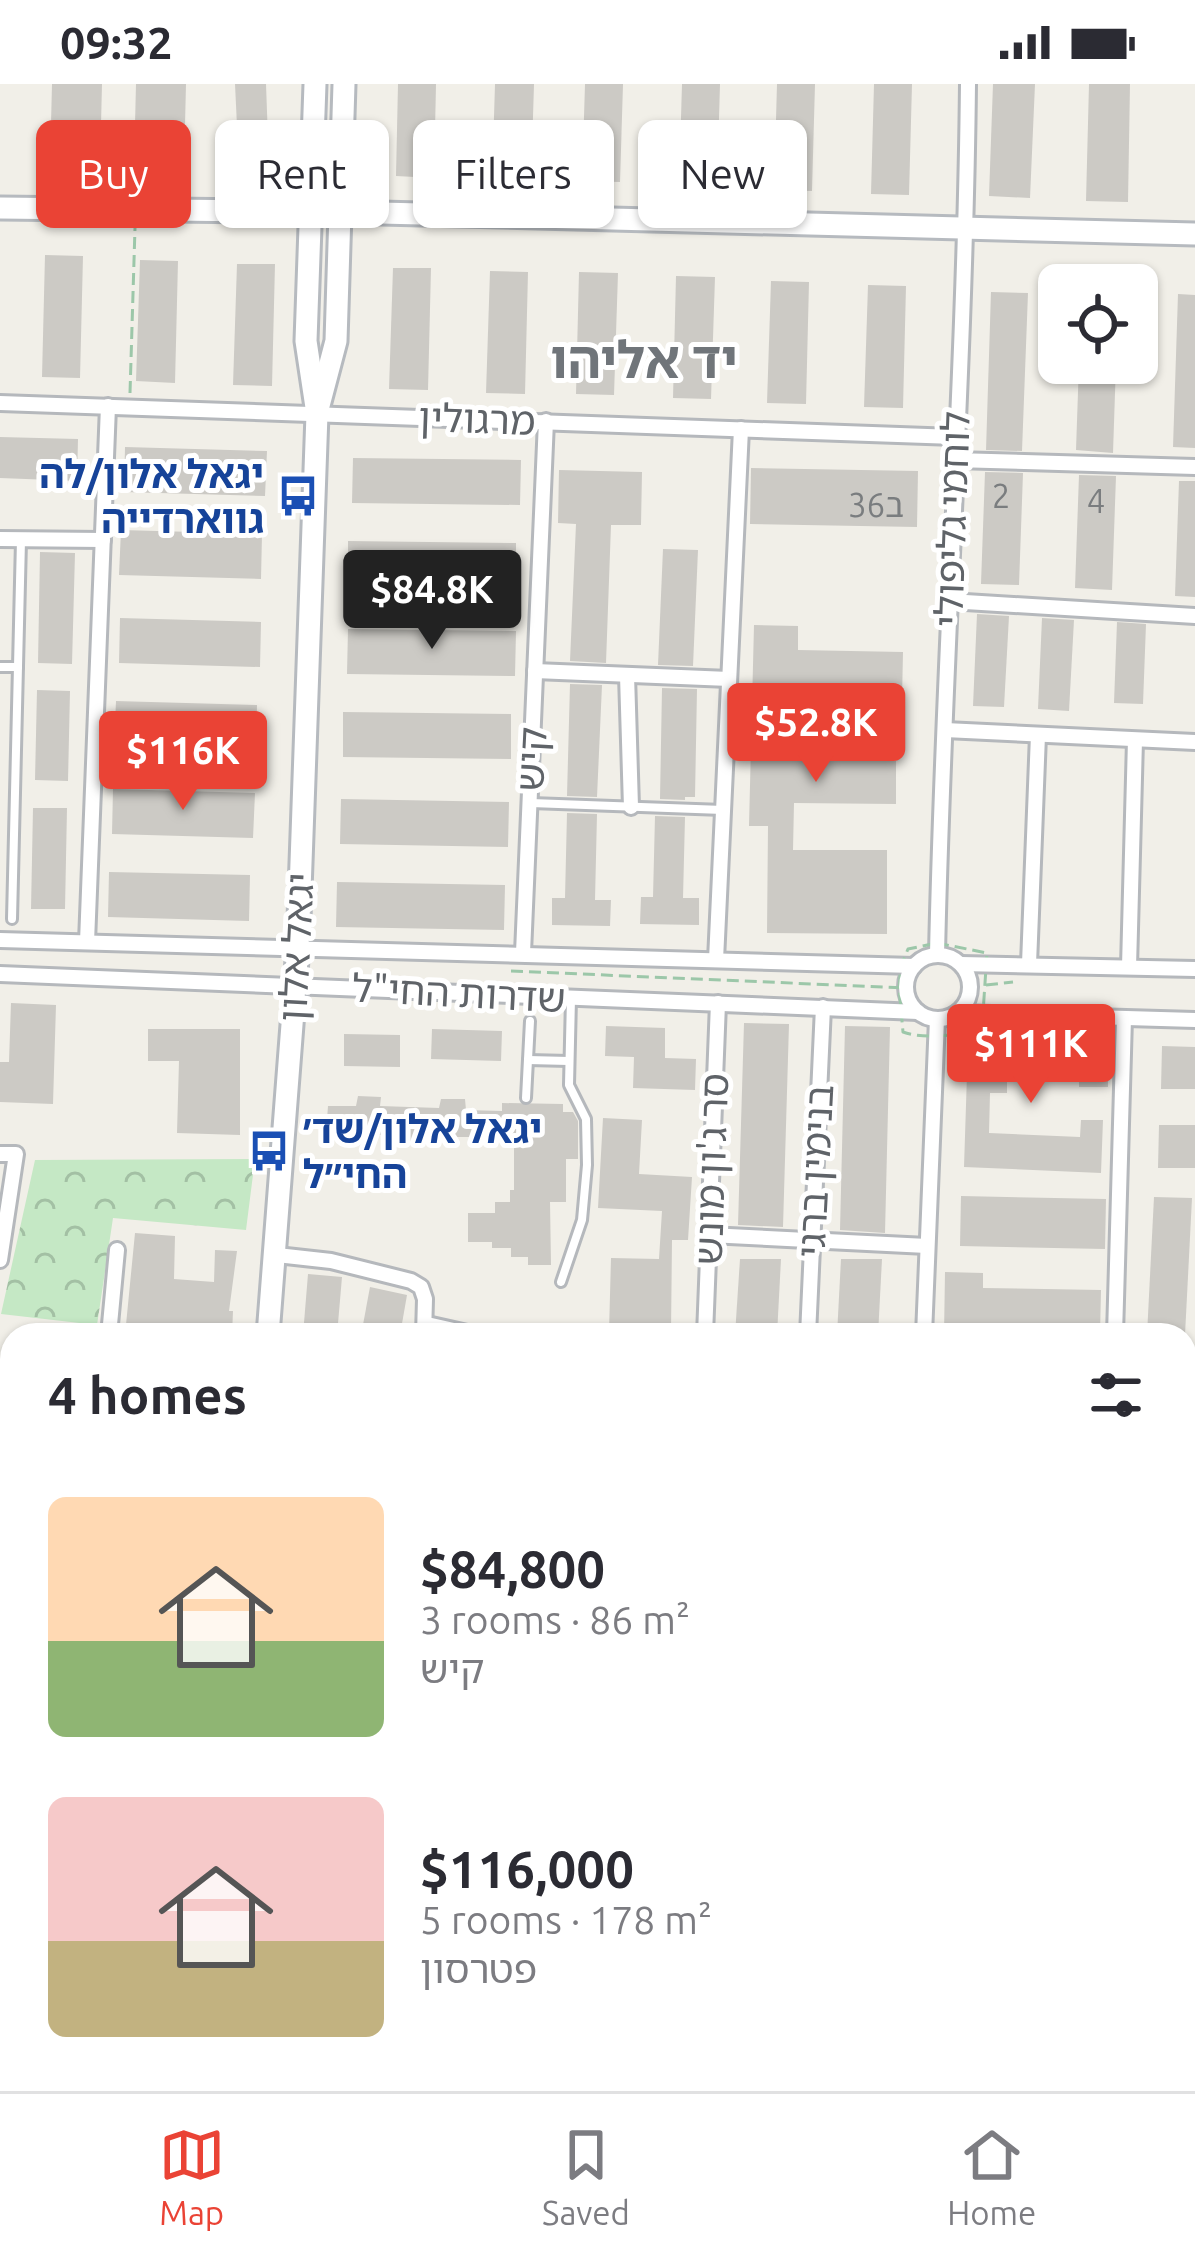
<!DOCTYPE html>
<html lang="en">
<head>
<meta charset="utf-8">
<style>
  :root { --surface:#fff; --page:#f2f2f3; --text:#2b2b33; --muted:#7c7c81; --line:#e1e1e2; --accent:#ea4335 }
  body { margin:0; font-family:Ubuntu,"Noto Sans Hebrew",sans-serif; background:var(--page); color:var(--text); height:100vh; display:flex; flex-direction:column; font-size:45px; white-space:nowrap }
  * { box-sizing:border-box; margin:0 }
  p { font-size:39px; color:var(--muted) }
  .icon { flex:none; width:66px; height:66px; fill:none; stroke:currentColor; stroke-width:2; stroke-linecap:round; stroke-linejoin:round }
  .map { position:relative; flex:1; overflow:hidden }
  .sheet { position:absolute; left:0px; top:1239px; width:1197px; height:768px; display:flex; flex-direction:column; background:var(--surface); border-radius:36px 36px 0 0; box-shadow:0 3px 9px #0004 }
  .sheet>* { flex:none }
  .top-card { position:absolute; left:36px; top:36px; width:1125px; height:108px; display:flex; gap:24px }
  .controls { position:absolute; left:1038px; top:180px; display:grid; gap:24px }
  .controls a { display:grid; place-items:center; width:120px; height:120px; border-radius:18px; background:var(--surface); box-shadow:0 3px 9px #0004; font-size:60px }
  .price { position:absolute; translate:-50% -102px; padding:0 27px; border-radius:12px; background:var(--accent); color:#fff; font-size:39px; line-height:78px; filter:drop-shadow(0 3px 6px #0008) }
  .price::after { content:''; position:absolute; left:50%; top:72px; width:36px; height:27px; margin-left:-18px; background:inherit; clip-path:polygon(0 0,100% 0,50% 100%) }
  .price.current { background:#222; color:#fff }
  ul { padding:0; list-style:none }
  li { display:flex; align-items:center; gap:36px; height:300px; padding:0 48px }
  li span { display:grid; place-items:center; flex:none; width:336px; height:240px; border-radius:18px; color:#555 }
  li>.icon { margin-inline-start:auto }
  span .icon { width:144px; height:144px; fill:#fffc; stroke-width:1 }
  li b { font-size:51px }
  h2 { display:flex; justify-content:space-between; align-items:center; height:144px; padding:0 48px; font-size:51px }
  .tag { padding:0 42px; border-radius:18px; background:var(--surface); box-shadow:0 3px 9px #0004; font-size:42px; line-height:108px }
  .tag.current { background:var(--accent); color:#fff }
  .status { display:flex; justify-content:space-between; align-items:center; height:84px; padding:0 60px; background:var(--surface); direction:ltr }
  .status svg { height:33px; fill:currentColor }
  .dock { display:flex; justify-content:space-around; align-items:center; height:168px; border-top:3px solid var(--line); background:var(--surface); font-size:33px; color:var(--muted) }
  .dock a { display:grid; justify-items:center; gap:6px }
  .dock .current { color:var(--accent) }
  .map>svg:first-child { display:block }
  .forest { fill:url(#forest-crowns) }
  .building { fill:#cccac5 }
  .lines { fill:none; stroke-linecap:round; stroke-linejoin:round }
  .lane-casing { stroke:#b5b8bc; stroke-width:14 }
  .street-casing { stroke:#b5b8bc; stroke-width:20 }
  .secondary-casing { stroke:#b6babf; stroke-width:27 }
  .path { stroke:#9cc7a9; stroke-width:3; stroke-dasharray:12 6; stroke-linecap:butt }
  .lane { stroke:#fff; stroke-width:8 }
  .street { stroke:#fff; stroke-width:14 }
  .secondary { stroke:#fff; stroke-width:21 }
  .labels { text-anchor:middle; stroke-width:10; stroke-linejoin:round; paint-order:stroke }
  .number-label { font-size:33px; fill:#7a7d7f }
  .street-label { font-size:39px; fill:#5f6368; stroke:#fff }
  .transit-label { font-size:39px; font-weight:bold; fill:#164399; stroke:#fff; text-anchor:end }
  .district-label { font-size:51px; font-weight:bold; fill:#70757a; stroke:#fff }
</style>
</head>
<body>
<div class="status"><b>09:32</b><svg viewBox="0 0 49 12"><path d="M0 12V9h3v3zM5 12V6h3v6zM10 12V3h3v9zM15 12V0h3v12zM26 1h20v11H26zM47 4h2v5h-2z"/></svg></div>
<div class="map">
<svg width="1195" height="2007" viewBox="0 0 1195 2007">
  <defs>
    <pattern id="forest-crowns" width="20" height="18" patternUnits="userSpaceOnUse" patternTransform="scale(3)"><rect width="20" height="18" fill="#c5e8c5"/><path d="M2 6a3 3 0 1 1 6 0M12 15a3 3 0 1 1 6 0" fill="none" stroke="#a3c0a4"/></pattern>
  </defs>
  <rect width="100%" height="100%" fill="#f1efe8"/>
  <g class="forest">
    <path d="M255,1075L246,1146L113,1134L97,1241L1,1230L35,1076Z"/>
    <path d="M1185,1728L1195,1729V2007H754L755,1995H1185Z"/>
  </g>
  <g class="building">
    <path d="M52,0H102L100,81L50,80Z"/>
    <path d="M136,0H186L184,82L134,81Z"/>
    <path d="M235,0H266L269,83L239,84Z"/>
    <path d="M398,0H436L434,94L396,92Z"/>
    <path d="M495,0H534L531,98L492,96Z"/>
    <path d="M585,0H623L620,98L582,97Z"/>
    <path d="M682,0H720L717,102L679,101Z"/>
    <path d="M777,0H815L812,107L774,106Z"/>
    <path d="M874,0H912L909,111L871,110Z"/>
    <path d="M993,0H1035L1030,114L989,112Z"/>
    <path d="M1089,0H1130L1128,118L1086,117Z"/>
    <path d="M45,171L83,172L80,294L42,293Z"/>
    <path d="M140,176L178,177L175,299L136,297Z"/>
    <path d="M237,180H275L272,302L233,301Z"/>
    <path d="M393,184H431L428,306L389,305Z"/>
    <path d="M490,187L528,188L525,310L486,309Z"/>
    <path d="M579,188L618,189L614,311L576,310Z"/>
    <path d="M676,192L715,193L711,315L673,314Z"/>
    <path d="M771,197L809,198L806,320L767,319Z"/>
    <path d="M868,201L906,202L903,324L864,323Z"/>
    <path d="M991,208L1028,209L1022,367L986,366Z"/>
    <path d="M1178,210L1195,211V364L1173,363Z"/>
    <path d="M1079,279H1116L1113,369L1076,366Z"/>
    <path d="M0,353L78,355L77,397L0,394Z"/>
    <path d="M125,363L267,367L265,412L124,408Z"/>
    <path d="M353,374L521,376L520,421L352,419Z"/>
    <path d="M751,384L918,387L917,443L750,440Z"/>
    <path d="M559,386L642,388L641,441H611L606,579L570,577L576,440L558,439Z"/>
    <path d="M985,388L1023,389L1019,501L981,500Z"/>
    <path d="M1079,391L1116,392L1112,506L1075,504Z"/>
    <path d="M1179,397H1195V513L1175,512Z"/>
    <path d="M121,446L262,450L261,495L119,491Z"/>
    <path d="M348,457L516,459V504L348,502Z"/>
    <path d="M663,465L698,466L693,582L658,581Z"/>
    <path d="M40,468L75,469L72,580L38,579Z"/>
    <path d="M977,530L1009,532L1004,623L973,622Z"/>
    <path d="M120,534L261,538L260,583L119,579Z"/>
    <path d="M1042,534L1074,536L1069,627L1038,625Z"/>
    <path d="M1117,538L1146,540L1143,620L1114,619Z"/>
    <path d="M754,541L798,542V566L903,568L902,615L797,614L795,676L896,677V720L794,719L793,766H887V850L767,849L768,742H749Z"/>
    <path d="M348,545L516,547L515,592L347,590Z"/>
    <path d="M570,600L602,601L597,713L567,712Z"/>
    <path d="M662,604L697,605L695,713H685V716L660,715Z"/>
    <path d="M37,606L70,607L68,697L35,696Z"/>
    <path d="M116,617L257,621L256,666L114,662Z"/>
    <path d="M343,628L511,630V675L343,673Z"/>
    <path d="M113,705L255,709L253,754L112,750Z"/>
    <path d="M341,715L509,718L508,763L340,760Z"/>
    <path d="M33,724H67L65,825H31Z"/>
    <path d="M567,729L597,730L595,816H611L610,842L552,841V814H565Z"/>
    <path d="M655,732L685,733L683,814H699V841L640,840L641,813H653Z"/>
    <path d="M109,788L250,791L249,837L108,833Z"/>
    <path d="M337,798L505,801L504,846L336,843Z"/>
    <path d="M11,919L56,921L53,1020L0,1018V978H9Z"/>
    <path d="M744,939L789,940L783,1143L738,1141Z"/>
    <path d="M606,942L665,944V974L696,975L695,1006L633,1004L634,973L605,972Z"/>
    <path d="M845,942L890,943L885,1149L840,1146Z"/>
    <path d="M148,945H240V1051L177,1049L179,977H148Z"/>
    <path d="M432,945L502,947L501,977L431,975Z"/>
    <path d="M344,950L400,951V983L344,982Z"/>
    <path d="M968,959L1108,960V1003H1079V993H1007V1009H990L989,1049L1080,1053L1081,1036H1103L1101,1089L964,1083Z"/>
    <path d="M1162,962L1195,963V1005H1161Z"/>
    <path d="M358,1012L381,1013L380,1022L439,1024L441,1015H465L466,1026L502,1027V1019L563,1020V1028H573L578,1037V1075H566V1118H550L551,1181H528V1173H511V1164H492V1158H468V1129H495V1118H510V1106H514V1059H501V1053H441L440,1061L383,1059V1051L326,1049L328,1022H356Z"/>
    <path d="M603,1034L642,1036L639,1090L692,1093L688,1156H672L671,1249L609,1248L611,1174L659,1175L662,1127L598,1124Z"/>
    <path d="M1159,1041H1195V1084H1158Z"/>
    <path d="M961,1112L1106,1115L1105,1165L960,1162Z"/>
    <path d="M1154,1113L1192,1114L1185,1251H1147Z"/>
    <path d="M135,1149L175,1152L174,1195L214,1198L215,1166L237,1167L229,1227H233L232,1251H125Z"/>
    <path d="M740,1175H781L777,1251H735Z"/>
    <path d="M841,1175H882L878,1251H837Z"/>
    <path d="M945,1188L983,1189V1204L1101,1206L1100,1251H944Z"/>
    <path d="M308,1190L342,1193L337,1251H303Z"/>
    <path d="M370,1203L407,1211L400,1251L362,1246Z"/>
  </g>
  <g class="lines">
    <g class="lane-casing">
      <g id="lane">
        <path d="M0,583H18"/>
        <path d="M531,719L723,726"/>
        <path d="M12,835L21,456"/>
        <path d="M528,976L569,977"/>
        <path d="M526,1014L530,937"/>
        <path d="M561,1198L582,1136L587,1081L586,1035L569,1001L571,914"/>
        <path d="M191,1995L192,2007"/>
      </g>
    </g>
    <g class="street-casing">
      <g id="street">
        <path d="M0,319L955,353"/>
        <path d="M954,376L1195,383"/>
        <path d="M0,455L103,456"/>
        <path d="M949,517L1195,532"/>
        <path d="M535,587L729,595"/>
        <path d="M627,591L631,723"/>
        <path d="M945,646L1195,658"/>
        <path d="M0,856L914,882"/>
        <path d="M87,858L108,322"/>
        <path d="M523,869L546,337"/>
        <path d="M937,871C943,580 965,290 968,0"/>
        <circle cx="938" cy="903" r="32"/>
        <path d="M716,876L741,345"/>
        <path d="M961,880L1195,885"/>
        <path d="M1029,880L1038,651"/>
        <path d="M1129,883L1135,656"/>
        <path d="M0,890L918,928"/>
        <path d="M958,929L1195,936"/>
        <path d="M0,1070H16L0,1176"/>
        <path d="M709,1151L927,1162"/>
        <path d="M277,1171L331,1177L411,1197L421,1203L425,1215L424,1251"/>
        <path d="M427,1240L476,1251"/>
        <path d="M109,1251L117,1166"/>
        <path d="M705,1251L718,919"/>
        <path d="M808,1251L823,923"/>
        <path d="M924,1251L937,935"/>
        <path d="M1115,1251L1124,934"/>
        <path d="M0,1465L12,1466"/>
        <path d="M1185,1500L1195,1501"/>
        <path d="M0,1753L12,1756"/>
        <path d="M0,1812L12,1769"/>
        <path d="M289,1995L334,2007"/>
        <path d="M0,1997L36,2007"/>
        <path d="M48,2007L51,1995"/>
        <path d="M402,2007L403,1995"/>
        <path d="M503,2007L505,1995"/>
        <path d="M601,2007L603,1995"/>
        <path d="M689,2007L691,1995"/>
      </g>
    </g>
    <g class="secondary-casing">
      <g id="secondary">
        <path d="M0,124L341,128L1195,150"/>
        <path d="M317,329L336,257L344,0"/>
        <path d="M268,1251L298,863L317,330L306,257L315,0"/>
        <path d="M0,1586L12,1587"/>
        <path d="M0,1618L12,1619"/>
        <path d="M1185,1697L1195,1698"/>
        <path d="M1185,1718L1195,1719"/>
        <path d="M204,1995L206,2007"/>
      </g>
    </g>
    <g class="path">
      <path d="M130,309L135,144"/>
      <path d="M937,859L987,869L982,944C958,951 927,956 903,948L899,903L901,882L908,865Z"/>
      <path d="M511,887L906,904"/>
      <path d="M986,901L1013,898"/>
      <path d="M0,1944L12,1947"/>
      <path d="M1185,1979L1195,1970"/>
      <path d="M1149,2007L1150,1995"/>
      <path d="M1155,2007L1168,1995"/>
    </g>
    <use href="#lane" class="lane"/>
    <use href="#street" class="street"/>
    <use href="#secondary" class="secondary"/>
  </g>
  <defs>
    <g id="bus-bare" transform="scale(3.24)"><path d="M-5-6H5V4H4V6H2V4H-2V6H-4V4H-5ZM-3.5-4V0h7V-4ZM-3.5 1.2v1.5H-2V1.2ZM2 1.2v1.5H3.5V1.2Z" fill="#1a4fb4" stroke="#fff" stroke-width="2.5" paint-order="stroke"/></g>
  </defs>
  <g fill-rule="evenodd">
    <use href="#bus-bare" x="298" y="412"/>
    <use href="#bus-bare" x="269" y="1067"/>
  </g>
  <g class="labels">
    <g class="number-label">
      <text x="1001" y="424">2</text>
      <text x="1096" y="429">4</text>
      <text x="876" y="433">36ב</text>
    </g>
    <g class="street-label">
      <text transform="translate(477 335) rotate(2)" y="14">מרגולין</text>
      <text transform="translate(952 435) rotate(-88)" y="14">לוחמי גליפולי</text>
      <text transform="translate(531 675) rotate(-87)" y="14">קיש</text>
      <text transform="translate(296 863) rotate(-87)" y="14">יגאל אלון</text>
      <text transform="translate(459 909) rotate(3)" y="14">שדרות החי"ל</text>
      <text transform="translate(711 1085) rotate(-88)" y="14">סר ג'ון מונש</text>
      <text transform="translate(815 1087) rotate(-87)" y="14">בנימין ברגי</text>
    </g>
    <g class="transit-label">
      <text x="264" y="404">יגאל אלון/לה<tspan x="264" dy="45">גווארדייה</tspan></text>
      <text x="303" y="1059" text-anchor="start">יגאל אלון/שד׳<tspan x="303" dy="45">החי״ל</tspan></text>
    </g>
    <g class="district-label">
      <text x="644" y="294">יד אליהו</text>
    </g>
  </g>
</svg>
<div class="controls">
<a><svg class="icon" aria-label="locate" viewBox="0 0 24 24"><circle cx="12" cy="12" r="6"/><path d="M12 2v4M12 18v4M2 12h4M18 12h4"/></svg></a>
</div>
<b class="price current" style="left:432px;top:568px">$84.8K</b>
<b class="price" style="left:816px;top:701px">$52.8K</b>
<b class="price" style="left:183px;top:729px">$116K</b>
<b class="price" style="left:1031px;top:1022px">$111K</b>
<div class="top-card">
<a class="tag current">Buy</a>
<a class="tag">Rent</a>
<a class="tag">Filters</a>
<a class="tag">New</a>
</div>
<section class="sheet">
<h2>4 homes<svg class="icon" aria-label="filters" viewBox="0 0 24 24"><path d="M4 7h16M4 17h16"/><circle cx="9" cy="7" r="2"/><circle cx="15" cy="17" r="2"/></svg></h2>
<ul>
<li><span style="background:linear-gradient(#ffd9b3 60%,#8fb573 0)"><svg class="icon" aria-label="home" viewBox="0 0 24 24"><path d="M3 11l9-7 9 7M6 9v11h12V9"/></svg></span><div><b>$84,800</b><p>3 rooms · 86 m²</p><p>קיש</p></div></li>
<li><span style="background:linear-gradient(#f6c9c9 60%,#c2b280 0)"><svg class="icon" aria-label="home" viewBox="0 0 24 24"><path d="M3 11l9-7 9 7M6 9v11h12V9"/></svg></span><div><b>$116,000</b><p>5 rooms · 178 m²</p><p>פטרסון</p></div></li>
</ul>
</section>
</div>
<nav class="dock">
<a class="current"><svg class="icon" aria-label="map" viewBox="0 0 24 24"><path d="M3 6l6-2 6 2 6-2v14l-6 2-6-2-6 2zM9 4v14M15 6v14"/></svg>Map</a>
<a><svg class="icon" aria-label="saved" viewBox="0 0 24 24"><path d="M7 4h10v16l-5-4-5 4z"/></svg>Saved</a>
<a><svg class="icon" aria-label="home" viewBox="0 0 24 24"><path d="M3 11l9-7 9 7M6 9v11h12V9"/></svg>Home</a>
</nav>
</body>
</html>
